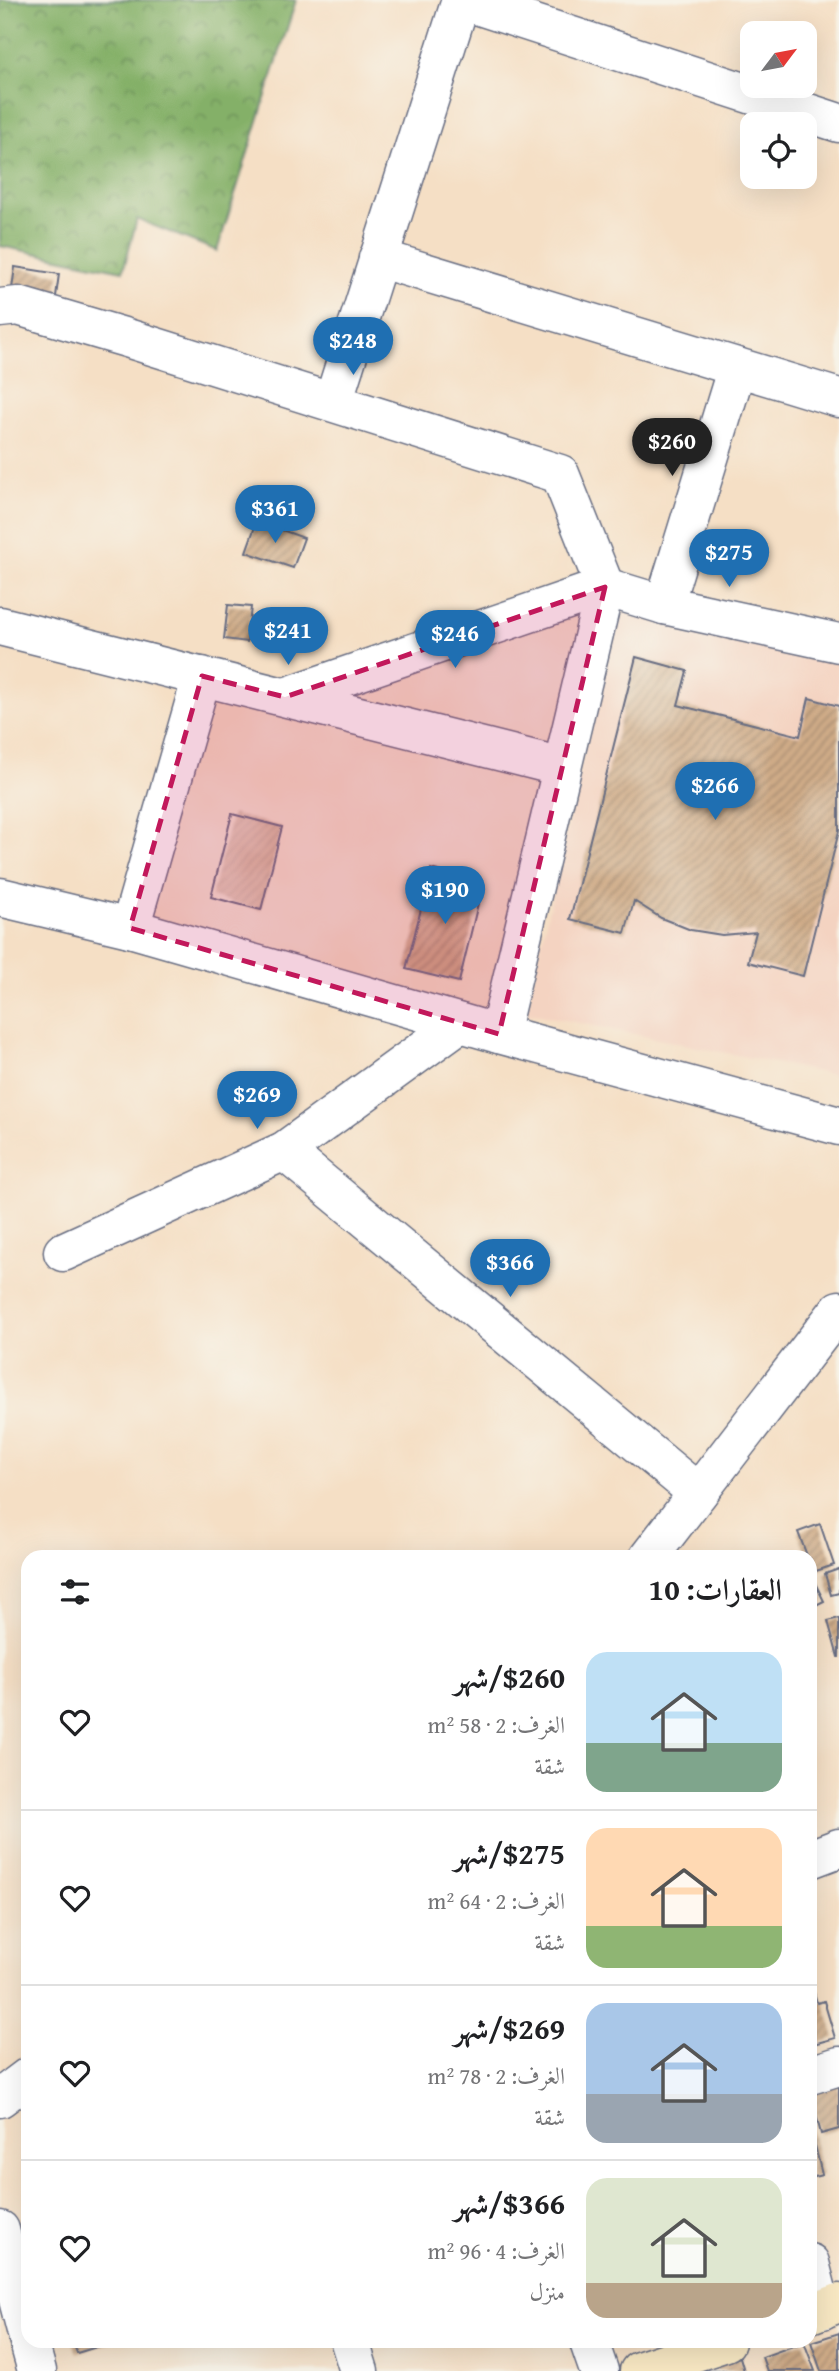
<!DOCTYPE html>
<html lang="ar">
<head>
<meta charset="utf-8">
<style>
  :root { --surface:#fff; --page:#f6f6f6; --text:#202124; --muted:#757577; --line:#e0e0e0; --accent:#1f6fb2 }
  body { margin:0; font-family:"Gentium Book Plus",Amiri,serif; background:var(--page); color:var(--text); direction:rtl; height:100vh; display:flex; flex-direction:column; font-size:26px; white-space:nowrap }
  * { box-sizing:border-box; margin:0 }
  p { font-size:23px; color:var(--muted) }
  .icon { flex:none; width:38px; height:38px; fill:none; stroke:currentColor; stroke-width:2; stroke-linecap:round; stroke-linejoin:round }
  .map { position:relative; flex:1; overflow:hidden; direction:ltr }
  .sheet { position:absolute; left:21px; top:1550px; width:796px; height:798px; display:flex; flex-direction:column; background:var(--surface); border-radius:21px; box-shadow:0 7px 28px #0002; direction:rtl }
  .sheet>* { flex:none }
  .needle { width:46px; rotate:58deg }
  .fabs { position:absolute; left:740px; top:21px; display:grid; gap:14px }
  .fabs a { display:grid; place-items:center; width:77px; height:77px; border-radius:14px; background:var(--surface); box-shadow:0 7px 28px #0002; font-size:35px }
  .price { position:absolute; translate:-50% -60px; padding:0 16px; border-radius:24px; background:var(--accent); color:#fff; font-size:23px; line-height:46px; filter:drop-shadow(0 2px 4px #0008) }
  .price::after { content:''; position:absolute; left:50%; top:42px; width:21px; height:16px; margin-left:-10px; background:inherit; clip-path:polygon(0 0,100% 0,50% 100%) }
  .price.selected { background:#222; color:#fff }
  ul { padding:0; list-style:none }
  li { display:flex; align-items:center; gap:21px; height:175px; padding:0 35px }
  li+li { border-top:2px solid var(--line) }
  li span { display:grid; place-items:center; flex:none; width:196px; height:140px; border-radius:21px; color:#555 }
  li>.icon { margin-inline-start:auto }
  span .icon { width:84px; height:84px; fill:#fffc; stroke-width:1 }
  li b { font-size:30px }
  h2 { display:flex; justify-content:space-between; align-items:center; height:84px; padding:0 35px; font-size:30px }
  .map>svg:first-child { display:block }
  .built { fill:#f4d3c1 }
  .forest { fill:url(#forest-crowns); stroke:#507063; stroke-width:2 }
  .building { fill:url(#building-hatch) }
  .lines { fill:none; stroke-linecap:round; stroke-linejoin:round }
  .minor-casing { stroke:#676d82; stroke-width:41 }
  .tertiary-casing { stroke:#676d82; stroke-width:41 }
  .secondary-casing { stroke:#676d82; stroke-width:41 }
  .minor { stroke:#fff; stroke-width:38 }
  .tertiary { stroke:#fff; stroke-width:38 }
  .secondary { stroke:#f8e8c3; stroke-width:38 }
  .marked { fill:#c2185b; fill-opacity:0.2; stroke:#c2185b; stroke-width:5; stroke-dasharray:14 9; stroke-linejoin:round }
</style>
</head>
<body>
<div class="map">
<svg width="839" height="2371" viewBox="0 0 839 2371">
  <defs>
    <pattern id="forest-crowns" width="20" height="18" patternUnits="userSpaceOnUse" patternTransform="scale(1.75)"><rect width="20" height="18" fill="#84b068"/><path d="M2 6a3 3 0 1 1 6 0M12 15a3 3 0 1 1 6 0" fill="none" stroke="#6b9059"/></pattern>
    <pattern id="building-hatch" width="6" height="6" patternUnits="userSpaceOnUse" patternTransform="scale(1.75)"><rect width="6" height="6" fill="#cfab87"/><path d="M-1 1l2-2M0 6l6-6M5 7l2-2" fill="none" stroke="#a78c72"/></pattern>
  </defs>
  <rect width="100%" height="100%" fill="#f7f3e8"/>
  <filter id="ink" filterUnits="userSpaceOnUse"><feTurbulence type="fractalNoise" baseFrequency=".0143" numOctaves="2"/><feDisplacementMap in="SourceGraphic" scale="14" xChannelSelector="R" yChannelSelector="G"/><feConvolveMatrix kernelMatrix="1 2 1 2 8 2 1 2 1" color-interpolation-filters="sRGB"/></filter>
  <filter id="wash" filterUnits="userSpaceOnUse"><feTurbulence type="fractalNoise" baseFrequency=".00686" numOctaves="4" result="noise"/><feDisplacementMap in="SourceGraphic" scale="28" xChannelSelector="R" yChannelSelector="G"/><feGaussianBlur stdDeviation="1.57" result="paint"/><feColorMatrix in="noise" values="0 0 0 0 0 0 0 0 0 0 0 0 0 0 0 0 0 1.4 0 .05"/><feComposite in="paint" operator="in"/></filter>
  <g filter="url(#wash)">
    <rect width="100%" height="100%" fill="#f5dfc5"/>
    <path class="built" d="M616,610L839,662V1076L526,1012Z"/>
    <path class="forest" d="M0,0H296L217,251L137,219L123,271L0,246Z"/>
    <g id="blocks">
      <g class="building">
        <path d="M15,267L59,274L55,304L11,296Z"/>
        <path d="M257,521L304,538L293,568L246,552Z"/>
        <path d="M228,605L251,607L247,642L224,639Z"/>
        <path d="M636,657L687,671L678,705L800,736L809,698L839,706V831L803,976L748,962L756,932L722,935L691,930L661,918L634,901L625,933L570,919Z"/>
        <path d="M232,814L282,827L261,910L211,897Z"/>
        <path d="M431,869L483,883L459,982L406,969Z"/>
        <path d="M820,1524L834,1565L813,1572L810,1558H808L798,1532Z"/>
        <path d="M839,1569V1593L831,1595L825,1574Z"/>
        <path d="M814,1581L824,1601L810,1608V1583Z"/>
        <path d="M839,1618V1657H838L828,1621Z"/>
        <path d="M810,1978L817,2003L824,2001L835,2038L810,2045Z"/>
        <path d="M839,2072V2129L821,2134L810,2091Z"/>
        <path d="M810,2124L822,2175L810,2178Z"/>
        <path d="M839,2333V2371H821L811,2342Z"/>
        <path d="M73,2342H113L77,2353Z"/>
        <path d="M804,2342L815,2371H767L762,2357Z"/>
        <path d="M740,2357L744,2371H697V2370Z"/>
      </g>
    </g>
  </g>
  <g filter="url(#ink)">
    <use href="#blocks" fill-opacity="0" stroke="#676d82" stroke-width="2"/>
    <g class="lines">
      <g class="minor-casing">
        <g id="minor">
          <path d="M378,258L839,398"/>
          <path d="M0,308L18,306L127,338L560,474L605,587L499,1034"/>
          <path d="M333,402L461,0L839,123"/>
          <path d="M664,605L737,367"/>
          <path d="M0,626L562,767"/>
          <path d="M285,697L605,587L664,605L839,643"/>
          <path d="M0,897L130,928L499,1034L839,1126"/>
          <path d="M130,928L202,676"/>
          <path d="M284,1151L698,1493"/>
          <path d="M63,1252L284,1151L460,1023"/>
          <path d="M810,1859L839,1848"/>
          <path d="M810,2075L839,2066"/>
          <path d="M0,2098L28,2077"/>
          <path d="M0,2230L28,2338"/>
          <path d="M810,2263L822,2310"/>
          <path d="M29,2342L37,2371"/>
          <path d="M589,2342L599,2371"/>
        </g>
      </g>
      <g class="tertiary-casing">
        <g id="tertiary">
          <path d="M648,1558L839,1310"/>
          <path d="M350,2342L359,2371"/>
        </g>
      </g>
      <g class="secondary-casing">
        <g id="secondary">
          <path d="M810,2314L839,2303"/>
          <path d="M639,2371L726,2342"/>
        </g>
      </g>
      <use href="#minor" class="minor"/>
      <use href="#tertiary" class="tertiary"/>
      <use href="#secondary" class="secondary"/>
    </g>
  </g>
  <path class="marked" d="M605,587L499,1034L130,928L202,676L285,697Z"/>
</svg>
<div class="fabs">
<a><svg class="needle" viewBox="-14 -14 28 28"><path d="M0-13l5 13h-10z" fill="#e53935"/><path d="M0 13l5-13h-10z" fill="#757577"/></svg></a>
<a><svg class="icon" aria-label="locate" viewBox="0 0 24 24"><circle cx="12" cy="12" r="6"/><path d="M12 2v4M12 18v4M2 12h4M18 12h4"/></svg></a>
</div>
<b class="price" style="left:353px;top:377px">$248</b>
<b class="price selected" style="left:672px;top:478px">$260</b>
<b class="price" style="left:275px;top:545px">$361</b>
<b class="price" style="left:729px;top:589px">$275</b>
<b class="price" style="left:288px;top:667px">$241</b>
<b class="price" style="left:455px;top:670px">$246</b>
<b class="price" style="left:715px;top:822px">$266</b>
<b class="price" style="left:445px;top:926px">$190</b>
<b class="price" style="left:257px;top:1131px">$269</b>
<b class="price" style="left:510px;top:1299px">$366</b>
<section class="sheet">
<h2>العقارات: 10<svg class="icon" aria-label="filters" viewBox="0 0 24 24"><path d="M4 7h16M4 17h16"/><circle cx="9" cy="7" r="2"/><circle cx="15" cy="17" r="2"/></svg></h2>
<ul>
<li><span style="background:linear-gradient(#bfe0f5 65%,#7fa58c 0)"><svg class="icon" aria-label="home" viewBox="0 0 24 24"><path d="M3 11l9-7 9 7M6 9v11h12V9"/></svg></span><div><b>$260/شهر</b><p>الغرف: 2 · 58 m²</p><p>شقة</p></div><svg class="icon" aria-label="heart" viewBox="0 0 24 24"><path d="M12 20l-8-8c-3-5 5-10 8-4 3-6 11-1 8 4z"/></svg></li>
<li><span style="background:linear-gradient(#ffd9b3 70%,#8fb573 0)"><svg class="icon" aria-label="home" viewBox="0 0 24 24"><path d="M3 11l9-7 9 7M6 9v11h12V9"/></svg></span><div><b>$275/شهر</b><p>الغرف: 2 · 64 m²</p><p>شقة</p></div><svg class="icon" aria-label="heart" viewBox="0 0 24 24"><path d="M12 20l-8-8c-3-5 5-10 8-4 3-6 11-1 8 4z"/></svg></li>
<li><span style="background:linear-gradient(#a9c7e8 65%,#9aa5b1 0)"><svg class="icon" aria-label="home" viewBox="0 0 24 24"><path d="M3 11l9-7 9 7M6 9v11h12V9"/></svg></span><div><b>$269/شهر</b><p>الغرف: 2 · 78 m²</p><p>شقة</p></div><svg class="icon" aria-label="heart" viewBox="0 0 24 24"><path d="M12 20l-8-8c-3-5 5-10 8-4 3-6 11-1 8 4z"/></svg></li>
<li><span style="background:linear-gradient(#dfe7d0 75%,#b9a48a 0)"><svg class="icon" aria-label="home" viewBox="0 0 24 24"><path d="M3 11l9-7 9 7M6 9v11h12V9"/></svg></span><div><b>$366/شهر</b><p>الغرف: 4 · 96 m²</p><p>منزل</p></div><svg class="icon" aria-label="heart" viewBox="0 0 24 24"><path d="M12 20l-8-8c-3-5 5-10 8-4 3-6 11-1 8 4z"/></svg></li>
</ul>
</section>
</div>
</body>
</html>
